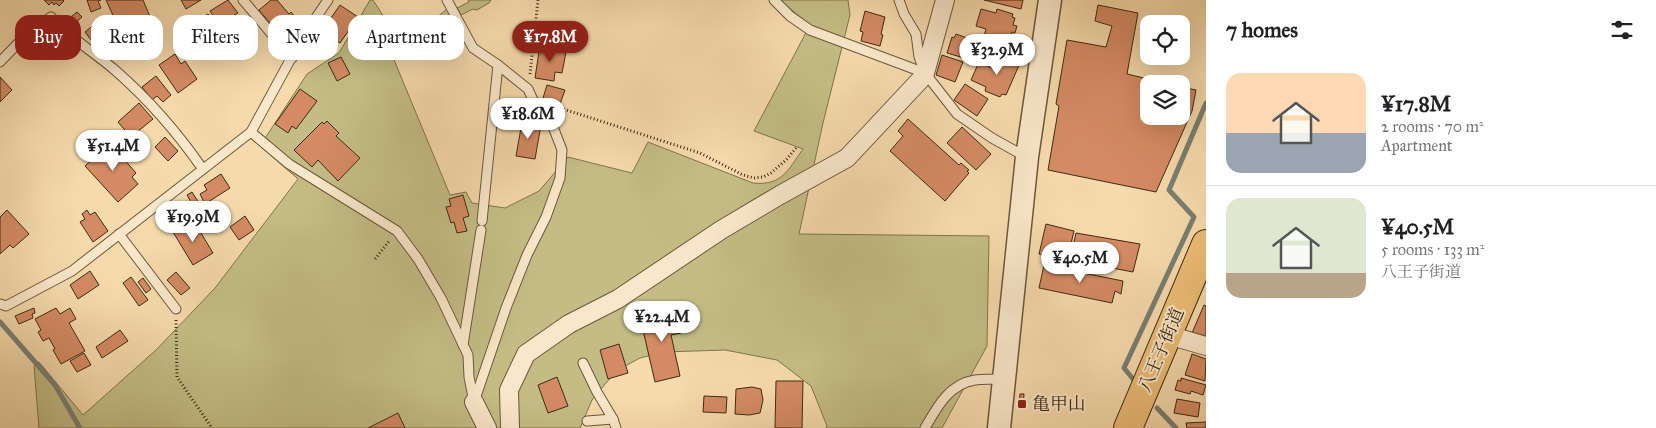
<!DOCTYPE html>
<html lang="en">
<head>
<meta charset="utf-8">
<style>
  :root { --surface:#fff; --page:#f2f2f2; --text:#202124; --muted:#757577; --line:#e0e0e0; --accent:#8f2418 }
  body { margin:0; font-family:"IM FELL Great Primer","Noto Serif JP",serif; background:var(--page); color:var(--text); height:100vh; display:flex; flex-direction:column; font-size:19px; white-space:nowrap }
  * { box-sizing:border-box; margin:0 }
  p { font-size:16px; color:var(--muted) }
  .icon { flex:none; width:28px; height:28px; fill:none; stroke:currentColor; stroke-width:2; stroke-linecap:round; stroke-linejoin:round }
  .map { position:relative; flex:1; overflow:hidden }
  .side { display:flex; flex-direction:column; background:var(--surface); width:450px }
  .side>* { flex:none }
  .top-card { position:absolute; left:15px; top:15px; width:475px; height:45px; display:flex; gap:10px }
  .tools { position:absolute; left:1140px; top:15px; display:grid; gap:10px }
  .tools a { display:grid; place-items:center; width:50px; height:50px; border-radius:10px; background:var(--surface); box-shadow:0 5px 20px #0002; font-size:25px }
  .price { position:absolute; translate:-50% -42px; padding:0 11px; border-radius:18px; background:#fff; color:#222; font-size:16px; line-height:32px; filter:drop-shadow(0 1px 2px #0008) }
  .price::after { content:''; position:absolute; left:50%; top:30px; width:15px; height:11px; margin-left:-8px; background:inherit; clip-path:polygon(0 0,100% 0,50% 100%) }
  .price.active { background:var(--accent); color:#fff }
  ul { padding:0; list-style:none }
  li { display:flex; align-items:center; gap:15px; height:125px; padding:0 20px }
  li+li { border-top:1px solid var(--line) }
  li span { display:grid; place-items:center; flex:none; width:140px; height:100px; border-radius:15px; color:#555 }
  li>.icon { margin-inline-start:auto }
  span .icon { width:60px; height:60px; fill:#fffc; stroke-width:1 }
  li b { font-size:21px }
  h2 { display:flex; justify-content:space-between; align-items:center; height:60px; padding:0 20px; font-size:21px }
  .tag { padding:0 18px; border-radius:15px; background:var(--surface); box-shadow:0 5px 20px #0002; font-size:18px; line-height:45px }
  .tag.active { background:var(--accent); color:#fff }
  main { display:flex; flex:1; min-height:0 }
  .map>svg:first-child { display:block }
  .green { fill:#c3bd85; stroke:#80744c }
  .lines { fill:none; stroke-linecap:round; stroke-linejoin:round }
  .stream { stroke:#798073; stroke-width:5 }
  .building { fill:#d48b63; stroke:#3e2b14 }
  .service-casing { stroke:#6c573a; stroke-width:11 }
  .minor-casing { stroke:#6c573a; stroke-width:20 }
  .tertiary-casing { stroke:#6c573a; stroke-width:25 }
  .trunk-casing { stroke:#3e2b14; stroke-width:30 }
  .path { stroke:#3e2b14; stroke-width:3; stroke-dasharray:1 2.5; stroke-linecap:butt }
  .service { stroke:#f9e7c9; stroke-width:9 }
  .minor { stroke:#f9e7c9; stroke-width:18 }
  .tertiary { stroke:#f9e7c9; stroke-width:22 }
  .trunk { stroke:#ebbd76; stroke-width:28 }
  .poi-dot { fill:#8f2418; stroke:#f9e7c9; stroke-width:2 }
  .labels { text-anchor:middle; stroke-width:4; stroke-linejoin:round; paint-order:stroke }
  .street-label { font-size:18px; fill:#3e2b14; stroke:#f9e7c9 }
  .poi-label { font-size:18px; fill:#3e2b14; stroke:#f9e7c9; text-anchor:start }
</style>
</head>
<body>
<main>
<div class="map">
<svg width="1206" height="428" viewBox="0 0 1206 428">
  <rect width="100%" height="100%" fill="#f6daac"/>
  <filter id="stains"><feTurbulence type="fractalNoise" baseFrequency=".004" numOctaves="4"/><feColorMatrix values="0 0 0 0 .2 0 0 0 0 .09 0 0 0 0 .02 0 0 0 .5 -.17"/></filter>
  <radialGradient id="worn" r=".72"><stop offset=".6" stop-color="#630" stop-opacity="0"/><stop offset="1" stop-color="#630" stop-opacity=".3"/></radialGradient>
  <g class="green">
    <path d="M370,0H373L405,50L392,55L450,195L466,192L472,203L505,208L539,191L568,157L632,173L648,142L753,183C782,186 788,170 803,149L754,131L810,25L782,2V0H848L850,15L823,123L799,234L989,236L987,346L942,428H826L827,426L811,386L777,360L725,350L664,352L640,358L616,371L592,400L580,428H39L34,366L39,362L83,415L156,350L215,288L298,179L260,146L307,74L339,53Z"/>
    <path d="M468,0H491L489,3L477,10L473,9L461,15L457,8L469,2Z"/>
    <path d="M448,8L461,33L422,45L417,34Z"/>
  </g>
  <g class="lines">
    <g class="stream">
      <path d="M0,322L55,385L80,428"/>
      <path d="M1133,379L1124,368L1194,217L1169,190L1206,103"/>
      <path d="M1157,408L1176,428"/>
    </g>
  </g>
  <g class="building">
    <path d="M44,0H63L64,1L59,6L56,3L54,5L52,2L49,5Z"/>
    <path d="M87,0H101L98,1L101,8L91,12Z"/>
    <path d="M106,0H143L151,19L117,34L113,26L117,24Z"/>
    <path d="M181,0H201L186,9Z"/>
    <path d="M228,0L238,13L219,25L210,11Z"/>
    <path d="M271,0H277L289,14L291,12L303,27L285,41L259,10Z"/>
    <path d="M984,0H1023L1021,9Z"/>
    <path d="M340,5L358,17L340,43L322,31Z"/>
    <path d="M1098,5L1138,13L1127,74L1169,84H1149V116H1181V87L1196,90L1192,111L1156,192L1048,170L1059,106L1056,104L1067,40L1106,47L1112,26L1095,21Z"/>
    <path d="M981,9L996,13L997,9L1013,14L1012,17L1015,18L1013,25L1017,26L1015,33L1012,32L1008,47L983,40L986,29L976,26Z"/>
    <path d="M865,11L885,17L881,34L883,35L880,46L861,41L863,32L860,31Z"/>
    <path d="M77,12L82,17L71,27L66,21Z"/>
    <path d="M208,14L218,28L196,43L186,29Z"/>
    <path d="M101,19L109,28L106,30L108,33L95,45L85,32Z"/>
    <path d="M956,34L970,39L964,58L947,53L952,37L954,38Z"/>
    <path d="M48,35L56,46L46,54L38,43Z"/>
    <path d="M976,42L999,52L993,66L977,59L976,64L968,61Z"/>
    <path d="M540,45L566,52L562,73L555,72L554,81L535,78Z"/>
    <path d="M175,54L181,64L185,61L197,79L178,93L159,65Z"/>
    <path d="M1001,54L1020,63L1006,95L1002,94L1000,97L985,91L986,87L971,80L979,62L994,69Z"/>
    <path d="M942,55L963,62L955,82L936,75Z"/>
    <path d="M341,57L350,74L337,81L328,63Z"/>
    <path d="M156,76L171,95L163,102L157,96L152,100L142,87Z"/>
    <path d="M0,77L12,90L0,102Z"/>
    <path d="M965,84L988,99L977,116L954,100Z"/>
    <path d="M547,85L565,90L560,104L543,98Z"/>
    <path d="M300,89L317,101L296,129L292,126L288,133L275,124Z"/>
    <path d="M139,103L153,119L137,132L135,130L129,135L118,122Z"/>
    <path d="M908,119L959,165L961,163L969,170L967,171L969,173L945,201L890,151L903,136L898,131Z"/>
    <path d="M327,121L339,133L336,136L360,158L338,181L318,160L312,167L294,150L322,122L324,124Z"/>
    <path d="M522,122L541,125L535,159L516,156Z"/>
    <path d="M962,127L991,154L976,170L947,143Z"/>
    <path d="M165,137L178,151L168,161L155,147Z"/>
    <path d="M110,143L136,173L132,177L138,184L118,202L85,166Z"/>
    <path d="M221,174L230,188L205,204L200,194L207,190L204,185Z"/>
    <path d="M192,192L201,206L195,209L187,195Z"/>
    <path d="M463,195L469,216L463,218L467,231L457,233L454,222L451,223L446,207L451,206L449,199Z"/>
    <path d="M187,201L194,213L187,217L180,205Z"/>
    <path d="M7,210L29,234L13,248L10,245L0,254V217Z"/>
    <path d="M87,210L90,215L95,212L108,231L93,242L80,222L85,219L82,214Z"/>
    <path d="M245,216L254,230L239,240L230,227Z"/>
    <path d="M189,222L191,226L195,223L213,253L193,265L173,232Z"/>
    <path d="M1046,224L1074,231L1067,261L1039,254Z"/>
    <path d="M1076,233L1140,244L1133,272L1070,260Z"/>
    <path d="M1044,265L1123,281L1121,294L1115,291L1112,303L1039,288Z"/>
    <path d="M90,271L99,285L78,299L70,285Z"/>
    <path d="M176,272L190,288L181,295L167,280Z"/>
    <path d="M131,277L148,300L139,306L123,283Z"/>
    <path d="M143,278L151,289L146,293L138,282Z"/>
    <path d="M1204,305L1206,306V338L1192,333Z"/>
    <path d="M34,308L35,313L32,314L33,318L19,324L15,316Z"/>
    <path d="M56,308L60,314L70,308L76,319L69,323L85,351L61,364L53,350L55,349L49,338L43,341L38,332L41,330L35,319Z"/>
    <path d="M675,309L681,333L671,335L680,376L655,382L640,317Z"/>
    <path d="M120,330L128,341L102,358L96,347Z"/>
    <path d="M619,344L628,373L608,379L600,350Z"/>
    <path d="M84,353L91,365L77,372L70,361Z"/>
    <path d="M1192,354L1206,359L1205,381L1185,375Z"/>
    <path d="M557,377L568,406L548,413L538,385Z"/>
    <path d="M1181,378L1206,385L1203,395L1191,391L1190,394L1175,390L1178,380L1181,381Z"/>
    <path d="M776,381H803L802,428H775Z"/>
    <path d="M752,387L761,389L763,400L760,413L749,415L735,414L736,389Z"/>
    <path d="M1020,394H1024L1023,407L1019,406Z"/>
    <path d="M704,396L727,397L726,413L703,412Z"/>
    <path d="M1177,399L1200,403L1198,417L1174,413Z"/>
    <path d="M398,413L405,428H368Z"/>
    <path d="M1206,422V428H1187L1186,423Z"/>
  </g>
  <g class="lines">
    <g class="service-casing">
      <g id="service">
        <path d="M243,0L292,58"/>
        <path d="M447,0L473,48L498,65L528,89L533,100L550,119L562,150L560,178L546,217L527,255L506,308L474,402"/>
        <path d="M774,0L790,16L810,30L925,73"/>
        <path d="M899,0L904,14L916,34L919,57L925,73L957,114L992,138L1026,157"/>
        <path d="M0,62L26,35L51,17C70,38 94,52 116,71C149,100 177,132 202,168"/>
        <path d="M251,132L289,164L397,231L418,259L441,298L468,355L469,377L474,402"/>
        <path d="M482,221L498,65"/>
        <path d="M119,234L176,309"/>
        <path d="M0,304L6,306L72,271L251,132L302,38L328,0"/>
        <path d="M463,345L481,230"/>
        <path d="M583,363L597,392L613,419L616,428"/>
        <path d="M587,421L613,419"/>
        <path d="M925,428C937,407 949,384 975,380C985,379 995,379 1004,379"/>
      </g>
    </g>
    <g class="minor-casing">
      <g id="minor">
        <path d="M1168,335L1206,346"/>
        <path d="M474,402L487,428"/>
        <path d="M510,428L509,390L526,354L569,324L618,299L721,230L780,195L847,158L921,79L925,73L945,0"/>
      </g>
    </g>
    <g class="tertiary-casing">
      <path id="tertiary" d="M999,428L1027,157L1050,0"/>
    </g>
    <g class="trunk-casing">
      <path id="trunk" d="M1128,428L1206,244"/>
    </g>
    <g class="path">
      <path d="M530,74L538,0"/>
      <path d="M557,107L700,153L743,175L754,178L763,177L771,173L786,160L797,147"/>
      <path d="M375,259L390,240"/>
      <path d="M176,320L177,377L212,428"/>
    </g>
    <use href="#service" class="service"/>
    <use href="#minor" class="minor"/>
    <use href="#tertiary" class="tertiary"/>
    <use href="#trunk" class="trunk"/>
  </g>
  <rect class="poi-dot" x="1017" y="399" width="10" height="10" rx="2.5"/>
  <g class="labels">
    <g class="street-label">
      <text transform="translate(1161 350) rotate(-67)" y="6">八王子街道</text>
    </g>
    <g class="poi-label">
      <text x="1032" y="410">亀甲山</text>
    </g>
  </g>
  <rect width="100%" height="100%" filter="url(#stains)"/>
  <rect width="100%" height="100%" fill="url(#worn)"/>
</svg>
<div class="tools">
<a><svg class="icon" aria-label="locate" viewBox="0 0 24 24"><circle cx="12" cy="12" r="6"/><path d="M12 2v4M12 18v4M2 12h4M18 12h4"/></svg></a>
<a><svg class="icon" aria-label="layers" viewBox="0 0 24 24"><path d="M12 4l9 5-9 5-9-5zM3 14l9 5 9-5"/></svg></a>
</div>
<b class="price active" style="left:550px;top:63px">¥17.8M</b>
<b class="price" style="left:997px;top:76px">¥32.9M</b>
<b class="price" style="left:528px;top:140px">¥18.6M</b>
<b class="price" style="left:113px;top:172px">¥51.4M</b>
<b class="price" style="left:193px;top:243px">¥19.9M</b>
<b class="price" style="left:1080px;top:284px">¥40.5M</b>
<b class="price" style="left:662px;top:343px">¥22.4M</b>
<div class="top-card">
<a class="tag active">Buy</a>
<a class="tag">Rent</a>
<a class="tag">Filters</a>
<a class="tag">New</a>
<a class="tag">Apartment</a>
</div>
</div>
<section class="side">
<h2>7 homes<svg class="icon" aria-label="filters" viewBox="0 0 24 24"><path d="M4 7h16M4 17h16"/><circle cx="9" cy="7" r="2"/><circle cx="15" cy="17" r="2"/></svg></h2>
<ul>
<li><span style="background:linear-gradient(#ffd9b3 60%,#9aa5b1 0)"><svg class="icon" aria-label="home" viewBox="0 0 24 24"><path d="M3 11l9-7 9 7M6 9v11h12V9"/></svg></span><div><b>¥17.8M</b><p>2 rooms · 70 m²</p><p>Apartment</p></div></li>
<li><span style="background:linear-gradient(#dfe7d0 75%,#b9a48a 0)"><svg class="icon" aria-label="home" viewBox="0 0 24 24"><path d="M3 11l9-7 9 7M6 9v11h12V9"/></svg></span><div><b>¥40.5M</b><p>5 rooms · 133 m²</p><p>八王子街道</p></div></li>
</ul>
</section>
</main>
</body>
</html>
